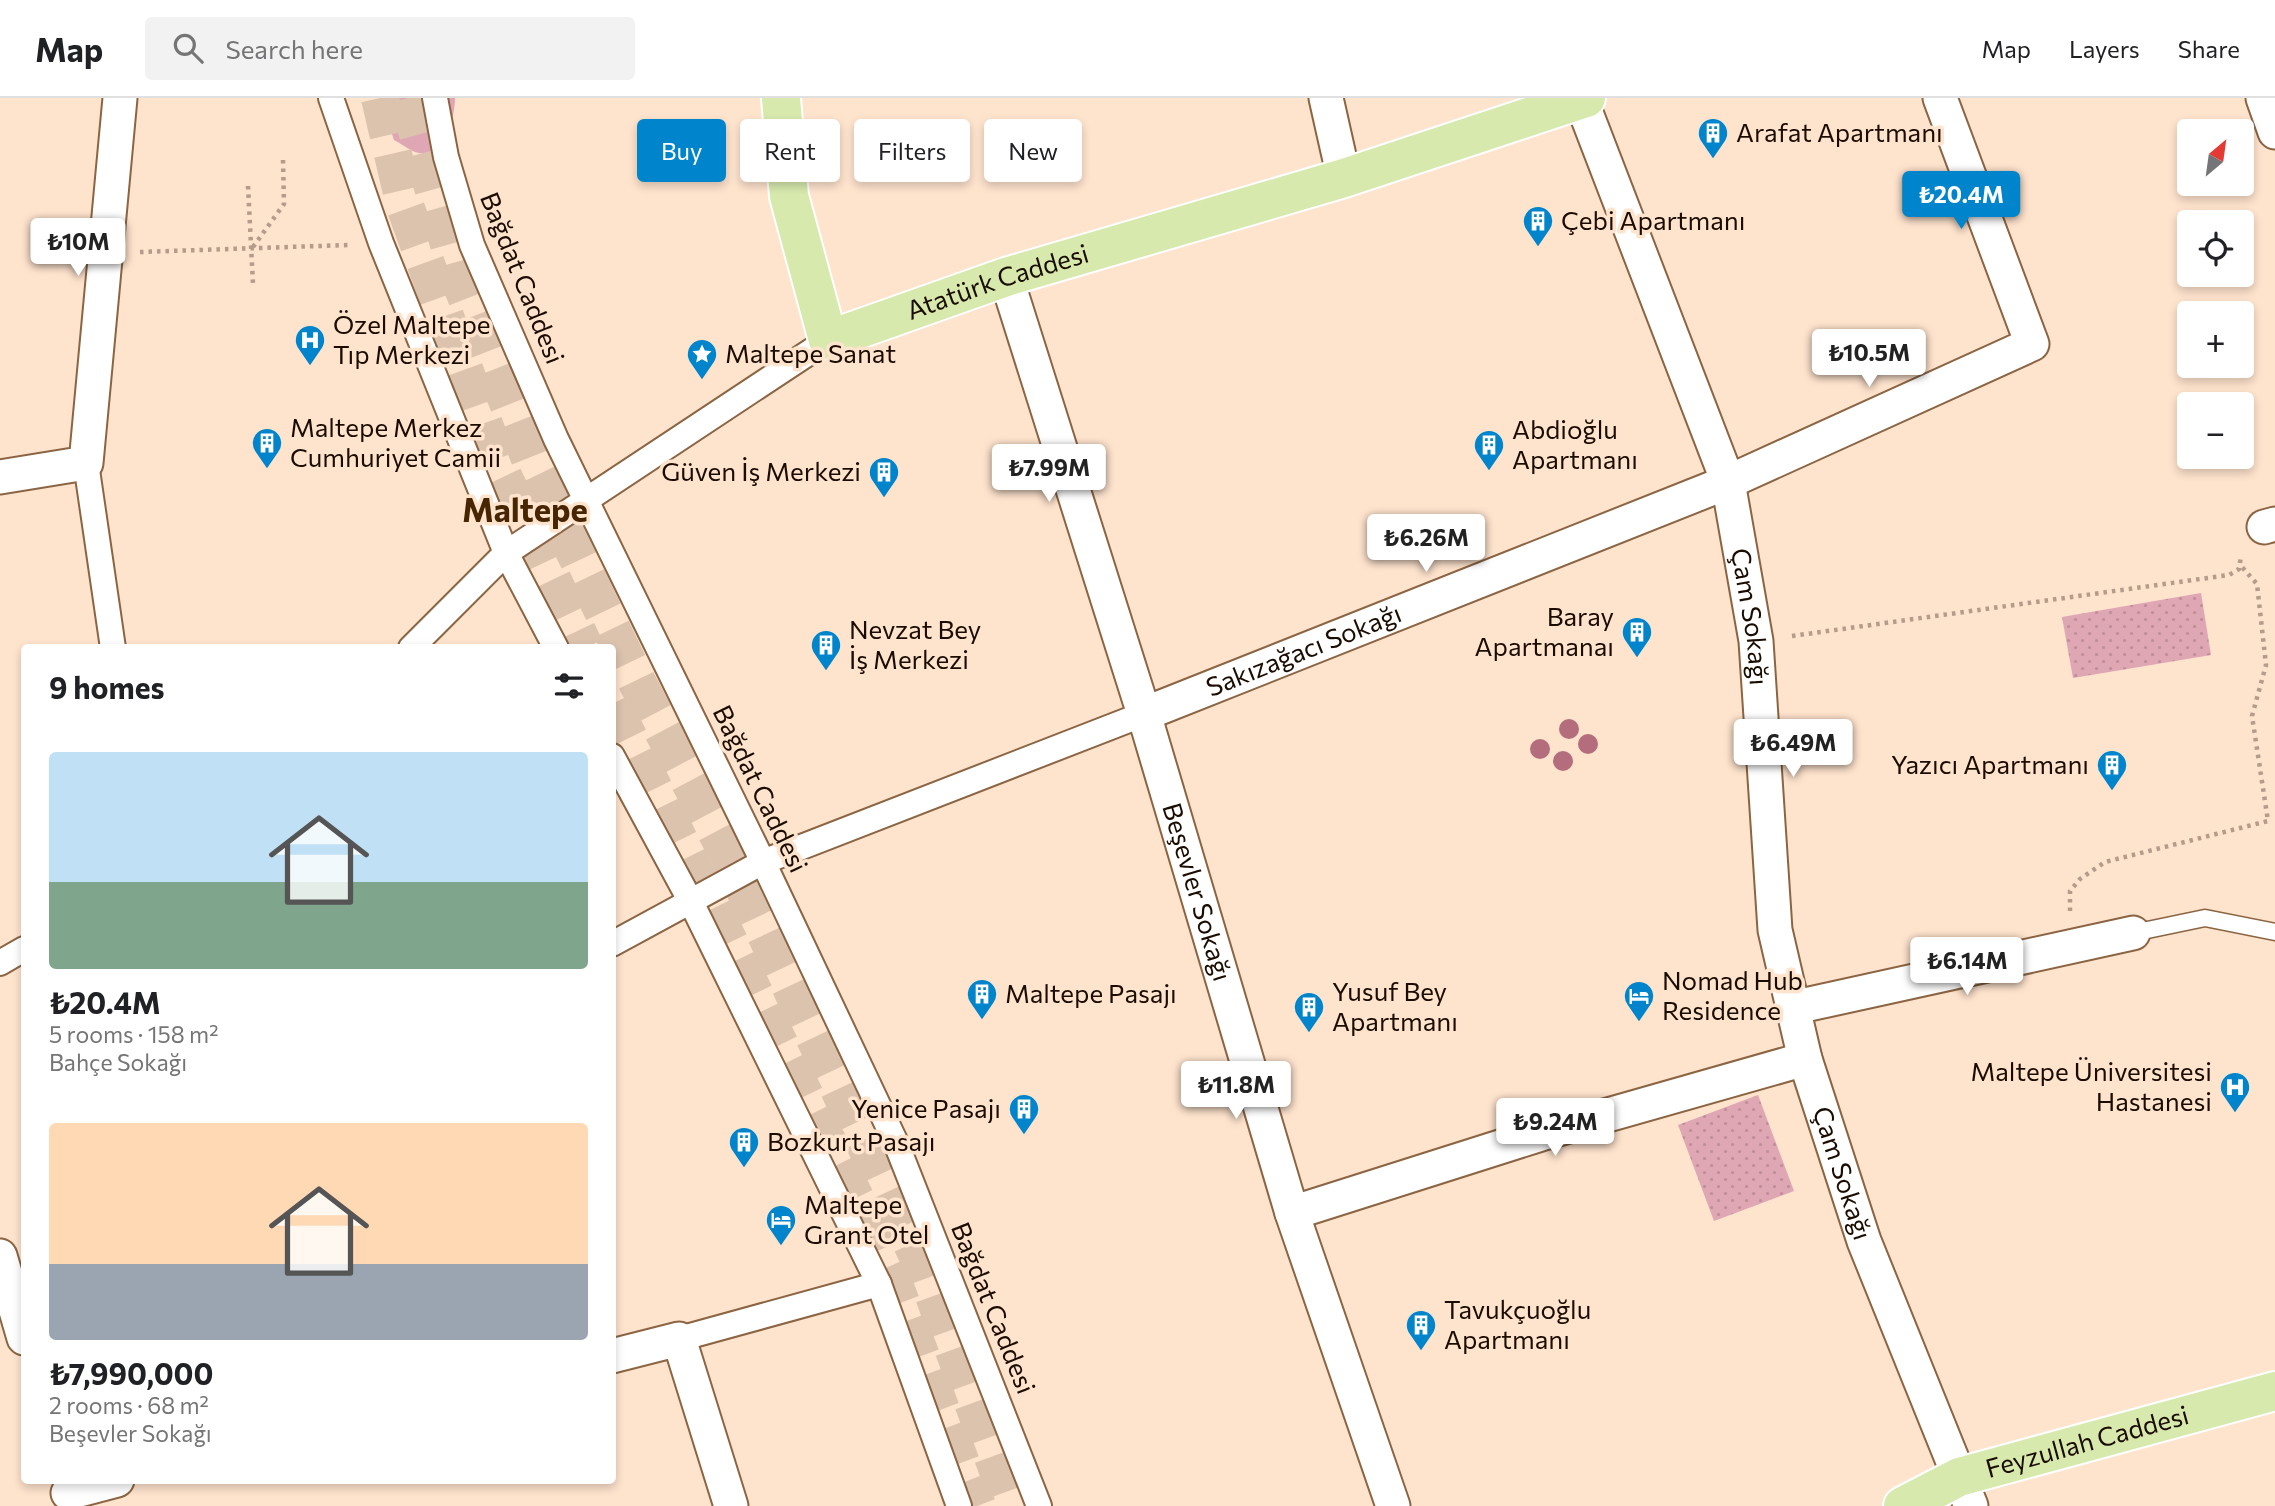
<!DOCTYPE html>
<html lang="en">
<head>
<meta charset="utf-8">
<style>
  :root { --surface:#fff; --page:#f2f2f2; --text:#202124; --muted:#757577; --line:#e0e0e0; --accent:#0085cc }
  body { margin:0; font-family:Commissioner,sans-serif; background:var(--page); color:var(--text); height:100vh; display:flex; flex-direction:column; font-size:26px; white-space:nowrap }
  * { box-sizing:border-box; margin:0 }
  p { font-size:23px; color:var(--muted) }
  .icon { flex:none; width:38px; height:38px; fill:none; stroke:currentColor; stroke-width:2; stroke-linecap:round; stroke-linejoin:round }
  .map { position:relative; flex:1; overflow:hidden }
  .details { position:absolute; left:21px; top:546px; width:595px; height:840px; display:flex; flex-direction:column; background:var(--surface); border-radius:7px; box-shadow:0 4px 10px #0003 }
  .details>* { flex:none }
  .banner { position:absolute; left:637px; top:21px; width:665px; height:63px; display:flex; gap:14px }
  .needle { width:46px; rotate:29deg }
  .fabs { position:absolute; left:2177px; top:21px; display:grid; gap:14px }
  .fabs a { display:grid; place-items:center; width:77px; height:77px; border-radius:7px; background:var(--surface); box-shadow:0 4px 10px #0003; font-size:35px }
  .price { position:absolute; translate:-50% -60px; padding:0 16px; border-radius:7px; background:#fff; color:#222; font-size:23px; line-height:46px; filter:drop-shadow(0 2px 4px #0008) }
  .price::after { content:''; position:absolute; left:50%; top:42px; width:21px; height:16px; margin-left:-10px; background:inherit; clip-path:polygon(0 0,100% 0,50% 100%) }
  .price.active { background:var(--accent); color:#fff }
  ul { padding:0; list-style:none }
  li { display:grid; align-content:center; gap:14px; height:371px; padding:0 28px }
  li span { display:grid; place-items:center; height:217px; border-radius:7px; color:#555 }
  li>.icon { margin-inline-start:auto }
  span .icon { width:126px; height:126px; fill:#fffc; stroke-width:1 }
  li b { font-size:30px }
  h2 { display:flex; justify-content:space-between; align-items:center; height:84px; padding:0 28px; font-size:30px }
  .chip { padding:0 24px; border-radius:7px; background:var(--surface); box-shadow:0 4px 10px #0003; font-size:24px; line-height:63px }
  .chip.active { background:var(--accent); color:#fff }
  header { display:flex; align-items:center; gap:42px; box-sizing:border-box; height:98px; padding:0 35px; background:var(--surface); border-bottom:2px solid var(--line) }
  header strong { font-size:33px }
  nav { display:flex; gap:38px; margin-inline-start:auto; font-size:24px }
  .search { width:490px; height:63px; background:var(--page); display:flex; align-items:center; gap:18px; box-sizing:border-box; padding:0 24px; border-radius:7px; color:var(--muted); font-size:26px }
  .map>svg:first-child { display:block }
  .grass { fill:#dfa6b4 }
  .park { fill:url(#park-dots) }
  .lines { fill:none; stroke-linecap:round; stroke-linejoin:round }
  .primary-tunnel { stroke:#dcc3ae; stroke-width:38; stroke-dasharray:38 19; stroke-linecap:butt }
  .service-casing { stroke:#8b6543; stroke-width:19 }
  .pedestrian-casing { stroke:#8b6543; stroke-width:28 }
  .minor-casing { stroke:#8b6543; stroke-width:37 }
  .primary-casing { stroke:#fff; stroke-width:42 }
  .path { stroke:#b39c8a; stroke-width:4.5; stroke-dasharray:3.5 5; stroke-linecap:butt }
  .service { stroke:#fff; stroke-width:16 }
  .pedestrian { stroke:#fff; stroke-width:24 }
  .minor { stroke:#fff; stroke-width:33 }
  .primary { stroke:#d7e9ad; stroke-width:38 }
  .tree { fill:#b46d7c }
  .labels { text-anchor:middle; stroke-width:7; stroke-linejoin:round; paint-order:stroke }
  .poi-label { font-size:26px; fill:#1a0c01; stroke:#fee3cd; text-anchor:start }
  .street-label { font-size:26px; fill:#1a0c01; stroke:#fee3cd }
  .district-label { font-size:33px; font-weight:bold; fill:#462500; stroke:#fee3cd }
</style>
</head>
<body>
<header>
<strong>Map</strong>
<div class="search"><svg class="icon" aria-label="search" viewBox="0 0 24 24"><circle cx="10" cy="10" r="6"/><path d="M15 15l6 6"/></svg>Search here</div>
<nav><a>Map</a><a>Layers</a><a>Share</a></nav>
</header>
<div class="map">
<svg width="2275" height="1408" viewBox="0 0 2275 1408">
  <defs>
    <pattern id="park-dots" width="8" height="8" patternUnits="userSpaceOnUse" patternTransform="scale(1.75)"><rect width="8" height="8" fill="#dfa6b4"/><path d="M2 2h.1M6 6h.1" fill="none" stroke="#bf8e99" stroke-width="1.8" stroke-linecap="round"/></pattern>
  </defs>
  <rect width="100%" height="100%" fill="#fee3cd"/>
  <path class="grass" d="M380,0H455C455,18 445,59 419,55C411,54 401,45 394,42Z"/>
  <g class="park">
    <path d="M2201,495L2211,557L2073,580L2062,519Z"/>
    <path d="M1758,997L1794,1093L1714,1123L1678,1027Z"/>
  </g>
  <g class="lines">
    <g class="primary-tunnel">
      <path d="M380,0L405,108L502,376L585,550"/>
      <path d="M408,0L457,175L531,363L637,584L726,752L925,1173L1011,1408"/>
      <path d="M612,606L866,1122L892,1181L977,1408"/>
    </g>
    <g class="service-casing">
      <path id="service" d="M2133,835L2205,820L2275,834"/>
    </g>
    <g class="pedestrian-casing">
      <g id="pedestrian">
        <path d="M331,0L381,145L506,455L556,550"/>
        <path d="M435,0L446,59L472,147L556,341L763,764L896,1045L1039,1408"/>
        <path d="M86,365L113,550"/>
        <path d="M411,550L506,455L828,242"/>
        <path d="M612,658L691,804L879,1186L959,1408"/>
        <path d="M612,846L763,764L1144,616"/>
        <path d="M0,865L24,851"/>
        <path d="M679,1241L879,1186"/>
      </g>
    </g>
    <g class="minor-casing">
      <g id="minor">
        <path d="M1326,0L1344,80"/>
        <path d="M2263,0L2275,34"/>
        <path id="s1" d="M1581,2L1728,384L1756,543L1775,832L1805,961L1864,1143L1971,1408"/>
        <path id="s2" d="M1006,179L1144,616L1292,1115L1393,1408"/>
        <path d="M0,379L86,365L120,0"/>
        <path d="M2264,429L2275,426"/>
        <path id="s3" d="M1144,616L1728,384L2032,246L1940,0"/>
        <path d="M1791,910L2133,835"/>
        <path d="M1292,1115L1541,1036L1805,961"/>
        <path d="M0,1158L24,1240"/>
        <path d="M612,1258L679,1241L731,1408"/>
        <path d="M68,1395L117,1382"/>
      </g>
    </g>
    <g class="primary-casing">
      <g id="primary">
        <path id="s4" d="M781,0L789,98L828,242L1006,179L1344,80L1586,0"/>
        <path id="s5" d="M1903,1408L1959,1379L2275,1293"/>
      </g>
    </g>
    <g class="path">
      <path d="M248,88L253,186"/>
      <path d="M253,149L284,106L283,62"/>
      <path d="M140,154L348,147"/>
      <path d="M1792,538L2229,477L2239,471L2241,458"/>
      <path d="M2070,813V793L2080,781L2105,764L2268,723L2252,618L2266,567L2257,486L2241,468"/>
    </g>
    <use href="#service" class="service"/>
    <use href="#pedestrian" class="pedestrian"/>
    <use href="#minor" class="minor"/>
    <use href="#primary" class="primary"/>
  </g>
  <g class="tree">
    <circle cx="1569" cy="631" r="10"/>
    <circle cx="1588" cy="646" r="10"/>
    <circle cx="1540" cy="651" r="10"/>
    <circle cx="1563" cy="663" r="10"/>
  </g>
  <defs>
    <g id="building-pin" transform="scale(1.575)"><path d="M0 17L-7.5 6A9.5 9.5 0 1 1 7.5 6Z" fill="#0085cc" stroke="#fee3cd"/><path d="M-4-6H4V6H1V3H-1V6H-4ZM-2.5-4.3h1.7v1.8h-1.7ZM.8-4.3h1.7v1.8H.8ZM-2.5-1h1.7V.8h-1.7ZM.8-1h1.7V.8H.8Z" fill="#fff"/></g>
    <g id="hospital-pin" transform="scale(1.575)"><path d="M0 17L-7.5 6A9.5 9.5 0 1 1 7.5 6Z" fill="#0085cc" stroke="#fee3cd"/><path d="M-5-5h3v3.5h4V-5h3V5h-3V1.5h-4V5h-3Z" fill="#fff"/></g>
    <g id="sight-pin" transform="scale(1.575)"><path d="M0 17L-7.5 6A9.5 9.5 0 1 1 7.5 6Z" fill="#0085cc" stroke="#fee3cd"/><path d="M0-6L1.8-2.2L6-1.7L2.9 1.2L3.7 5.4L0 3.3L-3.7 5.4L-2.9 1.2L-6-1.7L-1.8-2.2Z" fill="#fff"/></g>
    <g id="hotel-pin" transform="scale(1.575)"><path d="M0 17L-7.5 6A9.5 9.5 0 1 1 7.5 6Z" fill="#0085cc" stroke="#fee3cd"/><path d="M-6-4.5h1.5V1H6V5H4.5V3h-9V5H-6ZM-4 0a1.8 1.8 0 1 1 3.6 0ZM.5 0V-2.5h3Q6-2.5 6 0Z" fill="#fff"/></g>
  </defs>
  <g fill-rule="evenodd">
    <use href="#building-pin" x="1713" y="35"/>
    <use href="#building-pin" x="1538" y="123"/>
    <use href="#hospital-pin" x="310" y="242"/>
    <use href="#sight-pin" x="702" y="256"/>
    <use href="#building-pin" x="267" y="345"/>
    <use href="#building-pin" x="1489" y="347"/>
    <use href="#building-pin" x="884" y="374"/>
    <use href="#building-pin" x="1637" y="534"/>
    <use href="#building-pin" x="826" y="547"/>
    <use href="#building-pin" x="2112" y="667"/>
    <use href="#building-pin" x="982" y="896"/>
    <use href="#hotel-pin" x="1639" y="898"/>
    <use href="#building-pin" x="1309" y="909"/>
    <use href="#hospital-pin" x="2235" y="989"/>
    <use href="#building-pin" x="1024" y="1011"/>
    <use href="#building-pin" x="744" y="1044"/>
    <use href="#hotel-pin" x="781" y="1122"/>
    <use href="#building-pin" x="1421" y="1227"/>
  </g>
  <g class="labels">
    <g class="poi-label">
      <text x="1736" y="44">Arafat Apartmanı</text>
      <text x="1561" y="132">Çebi Apartmanı</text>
      <text x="333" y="236">Özel Maltepe<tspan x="333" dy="30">Tıp Merkezi</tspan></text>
      <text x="725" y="265">Maltepe Sanat</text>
      <text x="290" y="339">Maltepe Merkez<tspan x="290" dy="30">Cumhuriyet Camii</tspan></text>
      <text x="1512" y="341">Abdioğlu<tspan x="1512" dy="30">Apartmanı</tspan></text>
      <text x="861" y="383" text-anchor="end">Güven İş Merkezi</text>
      <text x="1614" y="528" text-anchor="end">Baray<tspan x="1614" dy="30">Apartmanaı</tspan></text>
      <text x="849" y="541">Nevzat Bey<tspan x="849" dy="30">İş Merkezi</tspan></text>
      <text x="2089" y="676" text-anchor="end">Yazıcı Apartmanı</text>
      <text x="1662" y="892">Nomad Hub<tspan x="1662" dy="30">Residence</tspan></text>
      <text x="1332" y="903">Yusuf Bey<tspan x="1332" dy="30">Apartmanı</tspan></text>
      <text x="1005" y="905">Maltepe Pasajı</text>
      <text x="2212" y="983" text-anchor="end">Maltepe Üniversitesi<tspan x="2212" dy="30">Hastanesi</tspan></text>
      <text x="1001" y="1020" text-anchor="end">Yenice Pasajı</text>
      <text x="767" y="1053">Bozkurt Pasajı</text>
      <text x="804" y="1116">Maltepe<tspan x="804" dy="30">Grant Otel</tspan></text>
      <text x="1444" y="1221">Tavukçuoğlu<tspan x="1444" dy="30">Apartmanı</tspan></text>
    </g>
    <g class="street-label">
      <text transform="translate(522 180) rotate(68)" y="9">Bağdat Caddesi</text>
      <text dy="9" stroke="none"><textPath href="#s4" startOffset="427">Atatürk Caddesi</textPath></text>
      <text dy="9" stroke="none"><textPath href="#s1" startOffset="546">Çam Sokağı</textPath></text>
      <text dy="9" stroke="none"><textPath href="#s3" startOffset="172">Sakızağacı Sokağı</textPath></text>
      <text transform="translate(760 691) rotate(64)" y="9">Bağdat Caddesi</text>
      <text dy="9" stroke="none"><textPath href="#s2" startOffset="644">Beşevler Sokağı</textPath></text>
      <text dy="9" stroke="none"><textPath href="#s1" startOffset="1113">Çam Sokağı</textPath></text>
      <text transform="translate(993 1210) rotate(68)" y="9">Bağdat Caddesi</text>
      <text dy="9" stroke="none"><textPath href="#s5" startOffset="196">Feyzullah Caddesi</textPath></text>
    </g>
    <g class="district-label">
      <text x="525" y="424">Maltepe</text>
    </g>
  </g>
</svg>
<div class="fabs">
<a><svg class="needle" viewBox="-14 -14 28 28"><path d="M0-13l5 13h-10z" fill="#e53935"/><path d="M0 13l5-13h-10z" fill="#757577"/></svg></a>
<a><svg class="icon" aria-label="locate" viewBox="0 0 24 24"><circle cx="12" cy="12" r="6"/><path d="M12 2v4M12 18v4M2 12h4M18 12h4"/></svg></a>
<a>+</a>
<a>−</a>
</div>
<b class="price active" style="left:1961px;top:133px">₺20.4M</b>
<b class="price" style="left:78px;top:180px">₺10M</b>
<b class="price" style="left:1869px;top:291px">₺10.5M</b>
<b class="price" style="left:1049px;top:406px">₺7.99M</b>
<b class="price" style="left:1426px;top:476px">₺6.26M</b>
<b class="price" style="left:1793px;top:681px">₺6.49M</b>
<b class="price" style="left:1967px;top:899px">₺6.14M</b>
<b class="price" style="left:1236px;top:1023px">₺11.8M</b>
<b class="price" style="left:1555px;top:1060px">₺9.24M</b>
<div class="banner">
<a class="chip active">Buy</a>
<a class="chip">Rent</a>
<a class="chip">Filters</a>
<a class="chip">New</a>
</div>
<section class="details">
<h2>9 homes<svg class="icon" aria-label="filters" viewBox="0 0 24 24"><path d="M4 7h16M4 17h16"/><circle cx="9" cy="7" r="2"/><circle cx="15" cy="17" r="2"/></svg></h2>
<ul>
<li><span style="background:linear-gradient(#bfe0f5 60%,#7fa58c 0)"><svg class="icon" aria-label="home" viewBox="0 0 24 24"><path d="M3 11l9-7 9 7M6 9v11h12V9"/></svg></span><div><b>₺20.4M</b><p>5 rooms · 158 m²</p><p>Bahçe Sokağı</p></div></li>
<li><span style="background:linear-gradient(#ffd9b3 65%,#9aa5b1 0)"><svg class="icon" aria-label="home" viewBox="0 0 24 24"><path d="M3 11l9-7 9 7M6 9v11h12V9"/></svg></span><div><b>₺7,990,000</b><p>2 rooms · 68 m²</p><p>Beşevler Sokağı</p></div></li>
</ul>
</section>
</div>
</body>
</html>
